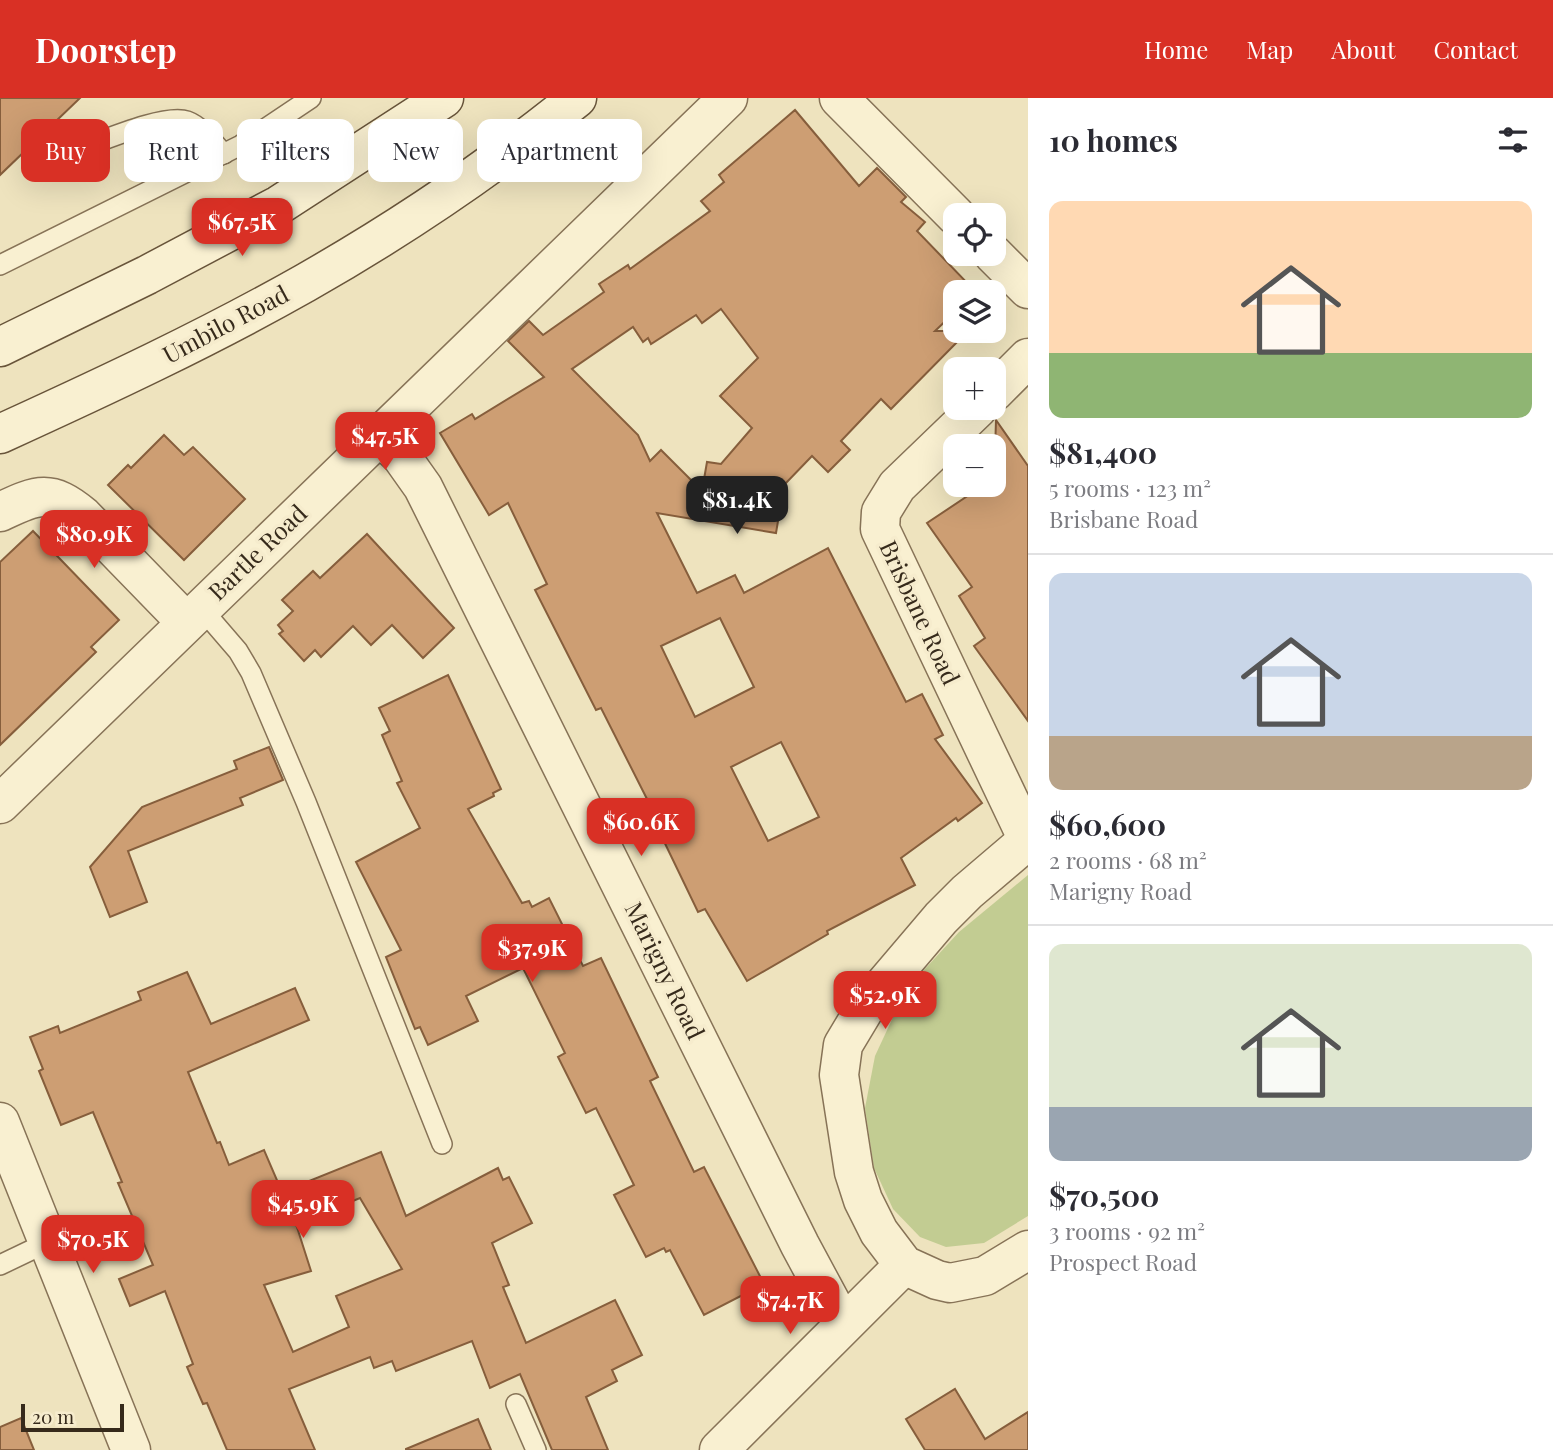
<!DOCTYPE html>
<html lang="en">
<head>
<meta charset="utf-8">
<style>
  :root { --surface:#fff; --page:#f7f7f7; --text:#2b2b33; --muted:#7c7c81; --line:#e1e1e2; --accent:#d93025 }
  body { margin:0; font-family:"Playfair Display",serif; background:var(--page); color:var(--text); height:100vh; display:flex; flex-direction:column; font-size:26px; white-space:nowrap }
  * { box-sizing:border-box; margin:0 }
  p { font-size:23px; color:var(--muted) }
  .icon { flex:none; width:38px; height:38px; fill:none; stroke:currentColor; stroke-width:2; stroke-linecap:round; stroke-linejoin:round }
  .map { position:relative; flex:1; overflow:hidden }
  .panel { display:flex; flex-direction:column; background:var(--surface); width:525px }
  .panel>* { flex:none }
  .banner { position:absolute; left:21px; top:21px; width:665px; height:63px; display:flex; gap:14px }
  .controls { position:absolute; left:943px; top:105px; display:grid; gap:14px }
  .controls a { display:grid; place-items:center; width:63px; height:63px; border-radius:14px; background:var(--surface); box-shadow:0 7px 28px #0002; font-size:35px }
  .scale { position:absolute; left:21px; bottom:18px; width:103px; box-sizing:border-box; padding-left:7px; border:4px solid #362a1b; border-top:0; font-size:19px; line-height:24px; white-space:nowrap; color:#362a1b; -webkit-text-stroke:5px #f6eccd; paint-order:stroke }
  .price { position:absolute; translate:-50% -60px; padding:0 16px; border-radius:14px; background:var(--accent); color:#fff; font-size:23px; line-height:46px; filter:drop-shadow(0 2px 4px #0008) }
  .price::after { content:''; position:absolute; left:50%; top:42px; width:21px; height:16px; margin-left:-10px; background:inherit; clip-path:polygon(0 0,100% 0,50% 100%) }
  .price.selected { background:#222; color:#fff }
  ul { padding:0; list-style:none }
  li { display:grid; align-content:center; gap:14px; height:371px; padding:0 21px }
  li+li { border-top:2px solid var(--line) }
  li span { display:grid; place-items:center; height:217px; border-radius:14px; color:#555 }
  li>.icon { margin-inline-start:auto }
  span .icon { width:126px; height:126px; fill:#fffc; stroke-width:1 }
  li b { font-size:30px }
  h2 { display:flex; justify-content:space-between; align-items:center; height:84px; padding:0 21px; font-size:30px }
  .chip { padding:0 24px; border-radius:14px; background:var(--surface); box-shadow:0 7px 28px #0002; font-size:24px; line-height:63px }
  .chip.selected { background:var(--accent); color:#fff }
  header { display:flex; align-items:center; gap:42px; box-sizing:border-box; height:98px; padding:0 35px; background:var(--accent); color:#fff }
  header strong { font-size:33px }
  nav { display:flex; gap:38px; margin-inline-start:auto; font-size:24px }
  main { display:flex; flex:1; min-height:0 }
  .map>svg:first-child { display:block }
  .green { fill:#c2cc92 }
  .building { fill:#cd9e73; stroke:#865e3c; stroke-width:2; fill-rule:evenodd }
  .lines { fill:none; stroke-linecap:round; stroke-linejoin:round }
  .service-casing { stroke:#877357; stroke-width:22 }
  .minor-casing { stroke:#877357; stroke-width:41 }
  .secondary-casing { stroke:#68543a; stroke-width:41 }
  .service { stroke:#f9f0d1; stroke-width:19 }
  .minor { stroke:#f9f0d1; stroke-width:38 }
  .secondary { stroke:#f9f0d1; stroke-width:38 }
  .labels { text-anchor:middle; stroke-width:7; stroke-linejoin:round; paint-order:stroke }
  .street-label { font-size:24px; fill:#362a1b; stroke:#f6eccd }
</style>
</head>
<body>
<header>
<strong>Doorstep</strong>
<nav><a>Home</a><a>Map</a><a>About</a><a>Contact</a></nav>
</header>
<main>
<div class="map">
<svg width="1028" height="1352" viewBox="0 0 1028 1352">
  <rect width="100%" height="100%" fill="#eee3be"/>
  <path class="green" d="M1028,777V1118L984,1145L946,1149L920,1139L893,1111L874,1070L865,1010L875,958L895,915L924,872L959,834Z"/>
  <g class="building">
    <path d="M0,0H80L0,77Z"/>
    <path d="M795,12L859,88L877,70L906,99L901,104L925,124L917,133L975,193L956,194V213L935,233H968L891,311L881,301L841,343L850,352L828,374L812,358L784,387L776,435L657,415L697,495L735,477L744,495L828,450L906,604L922,596L943,637L935,641L982,705L958,723L956,720L901,760L915,787L827,833L828,836L747,883L705,811L698,814L645,704L648,703L601,610L596,612L535,492L547,486L508,405L489,417L440,335L472,316L475,321L544,279L508,243L529,223L543,237L604,194L599,186L628,167L630,171L710,113L701,103L724,84L719,77ZM721,211L758,260L720,298L752,330L721,366L707,364L702,393L661,352L650,363L638,337L572,271L633,229L643,244L648,240L651,246L696,217L702,225ZM720,520L754,589L695,619L661,548ZM781,644L819,719L768,743L731,669Z"/>
    <path d="M996,322L1028,368V623L974,548L985,540L959,498L972,489L927,425L984,387H994Z"/>
    <path d="M164,337L184,357L193,349L245,401L184,462L108,387L128,367L131,370Z"/>
    <path d="M33,433L119,522L91,549L96,554L0,647V464Z"/>
    <path d="M367,436L454,530L423,560L392,527L371,547L353,528L321,559L315,552L304,563L279,536L283,533L278,527L293,513L282,502L313,473L320,480Z"/>
    <path d="M448,577L501,691L493,695L494,698L468,711L522,805L529,803L532,809L549,800L583,868L601,860L658,979L650,983L694,1074L704,1069L764,1186L704,1217L670,1152L666,1154L664,1150L646,1159L614,1097L634,1087L596,1010L586,1015L558,959L565,955L523,870L466,898L478,923L428,947L420,929L415,931L386,859L401,852L356,764L420,730L397,685L402,683L382,637L390,633L379,610Z"/>
    <path d="M269,649L283,682L240,700L243,707L128,753L147,804L110,819L90,769L142,709L237,671L234,663Z"/>
    <path d="M187,874L211,926L295,890L309,922L188,974L217,1045L220,1044L229,1067L264,1052L282,1094L381,1054L406,1118L498,1070L503,1082L509,1079L532,1125L492,1145L509,1187L503,1189L526,1245L615,1202L642,1257L612,1272L617,1283L586,1299L608,1352H552L520,1276L490,1290L472,1243L396,1273L392,1263L374,1270L370,1259L289,1291L315,1352H227L207,1305L203,1306L187,1269L193,1266L165,1193L130,1208L119,1181L153,1167L118,1085L122,1084L93,1014L61,1027L39,973L43,971L30,939L58,928L60,935L141,902L138,894ZM360,1100L402,1171L336,1198L349,1229L293,1254L264,1187L311,1173L296,1126Z"/>
    <path d="M955,1291L985,1341L1028,1314V1352H925L906,1321Z"/>
    <path d="M21,1320L34,1352H0V1329Z"/>
    <path d="M478,1321L491,1352H406V1351Z"/>
  </g>
  <g class="lines">
    <g class="service-casing">
      <g id="service">
        <path d="M76,52C100,44 165,15 187,23C201,28 214,45 224,56"/>
        <path d="M0,167L241,47L311,0"/>
        <path d="M201,510L238,553L251,575L306,704L442,1046"/>
        <path d="M0,1167L48,1144"/>
        <path d="M516,1306L536,1352"/>
      </g>
    </g>
    <g class="minor-casing">
      <g id="minor">
        <path d="M839,0L956,118"/>
        <path d="M993,156L1028,191"/>
        <path d="M994,294L1028,260"/>
        <path d="M978,310L897,388L881,414L880,431L1028,742"/>
        <path d="M380,338L401,358L423,389L800,1147L843,1227"/>
        <path d="M0,414C37,397 50,390 83,418L186,524"/>
        <path d="M0,706L728,0"/>
        <path d="M1028,742L967,794L941,820L867,907L843,947L839,977L854,1074L863,1102L879,1134L904,1167L937,1182L950,1185L985,1178L1028,1152"/>
        <path d="M0,1024L131,1352"/>
        <path d="M719,1352L904,1167"/>
      </g>
    </g>
    <g class="secondary-casing">
      <g id="secondary">
        <path d="M0,249L147,177L279,107L444,0"/>
        <path d="M0,336C103,289 206,241 305,185C400,131 492,69 577,0"/>
      </g>
    </g>
    <use href="#service" class="service"/>
    <use href="#minor" class="minor"/>
    <use href="#secondary" class="secondary"/>
  </g>
  <g class="labels">
    <g class="street-label">
      <text transform="translate(226 227) rotate(-28)" y="8">Umbilo Road</text>
      <text transform="translate(258 455) rotate(-44)" y="8">Bartle Road</text>
      <text transform="translate(919 515) rotate(65)" y="8">Brisbane Road</text>
      <text transform="translate(664 873) rotate(64)" y="8">Marigny Road</text>
    </g>
  </g>
</svg>
<div class="controls">
<a><svg class="icon" aria-label="locate" viewBox="0 0 24 24"><circle cx="12" cy="12" r="6"/><path d="M12 2v4M12 18v4M2 12h4M18 12h4"/></svg></a>
<a><svg class="icon" aria-label="layers" viewBox="0 0 24 24"><path d="M12 4l9 5-9 5-9-5zM3 14l9 5 9-5"/></svg></a>
<a>+</a>
<a>−</a>
</div>
<div class="scale">20 m</div>
<b class="price" style="left:242px;top:160px">$67.5K</b>
<b class="price" style="left:385px;top:374px">$47.5K</b>
<b class="price selected" style="left:737px;top:438px">$81.4K</b>
<b class="price" style="left:94px;top:472px">$80.9K</b>
<b class="price" style="left:641px;top:760px">$60.6K</b>
<b class="price" style="left:532px;top:886px">$37.9K</b>
<b class="price" style="left:885px;top:933px">$52.9K</b>
<b class="price" style="left:303px;top:1142px">$45.9K</b>
<b class="price" style="left:93px;top:1177px">$70.5K</b>
<b class="price" style="left:790px;top:1238px">$74.7K</b>
<div class="banner">
<a class="chip selected">Buy</a>
<a class="chip">Rent</a>
<a class="chip">Filters</a>
<a class="chip">New</a>
<a class="chip">Apartment</a>
</div>
</div>
<section class="panel">
<h2>10 homes<svg class="icon" aria-label="filters" viewBox="0 0 24 24"><path d="M4 7h16M4 17h16"/><circle cx="9" cy="7" r="2"/><circle cx="15" cy="17" r="2"/></svg></h2>
<ul>
<li><span style="background:linear-gradient(#ffd9b3 70%,#8fb573 0)"><svg class="icon" aria-label="home" viewBox="0 0 24 24"><path d="M3 11l9-7 9 7M6 9v11h12V9"/></svg></span><div><b>$81,400</b><p>5 rooms · 123 m²</p><p>Brisbane Road</p></div></li>
<li><span style="background:linear-gradient(#c9d6e8 75%,#b9a48a 0)"><svg class="icon" aria-label="home" viewBox="0 0 24 24"><path d="M3 11l9-7 9 7M6 9v11h12V9"/></svg></span><div><b>$60,600</b><p>2 rooms · 68 m²</p><p>Marigny Road</p></div></li>
<li><span style="background:linear-gradient(#dfe7d0 75%,#9aa5b1 0)"><svg class="icon" aria-label="home" viewBox="0 0 24 24"><path d="M3 11l9-7 9 7M6 9v11h12V9"/></svg></span><div><b>$70,500</b><p>3 rooms · 92 m²</p><p>Prospect Road</p></div></li>
</ul>
</section>
</main>
</body>
</html>
